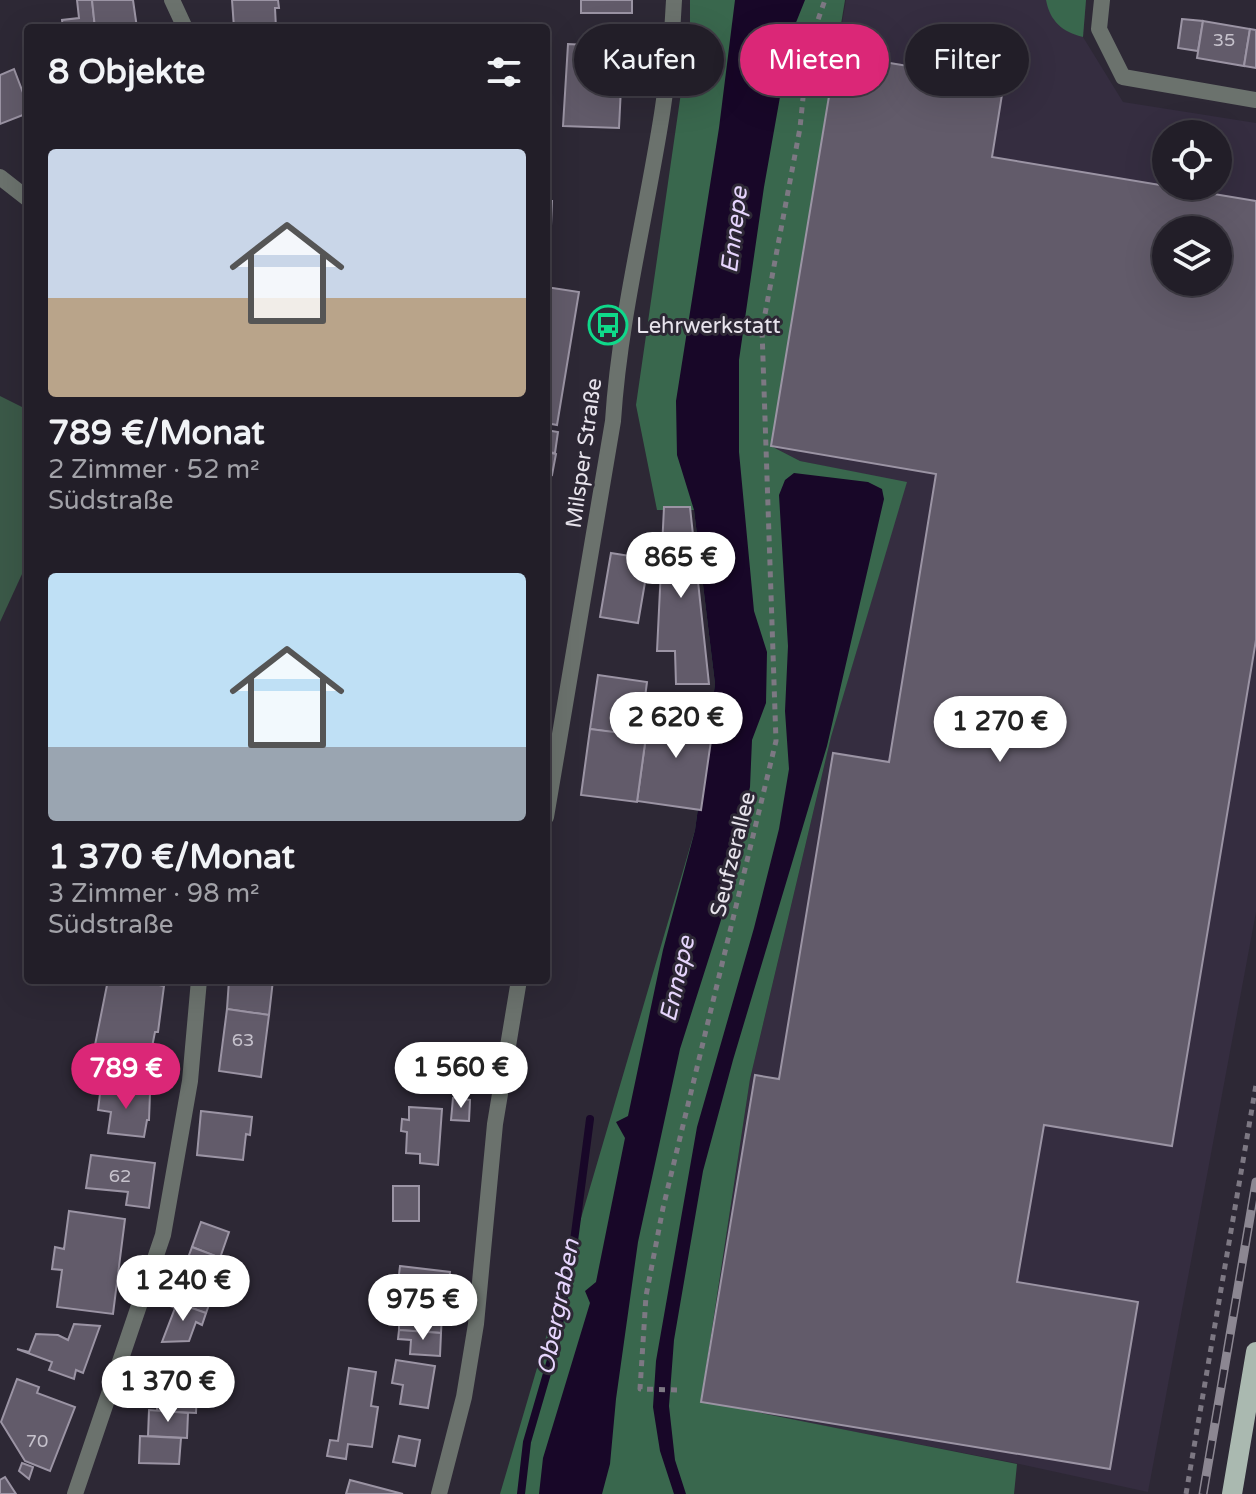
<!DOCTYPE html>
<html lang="de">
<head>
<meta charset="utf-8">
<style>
  :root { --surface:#221e28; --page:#2e2b34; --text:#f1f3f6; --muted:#a2a2a8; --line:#3f3c45; --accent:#db2777 }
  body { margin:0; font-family:"Varela Round",sans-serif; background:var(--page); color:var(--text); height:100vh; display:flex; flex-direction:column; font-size:30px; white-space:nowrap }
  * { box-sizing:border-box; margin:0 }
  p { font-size:26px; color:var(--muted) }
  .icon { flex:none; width:44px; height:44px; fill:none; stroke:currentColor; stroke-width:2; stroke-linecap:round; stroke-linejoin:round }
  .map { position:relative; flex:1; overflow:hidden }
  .details { position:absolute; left:24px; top:24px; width:526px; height:960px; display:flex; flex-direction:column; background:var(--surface); border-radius:8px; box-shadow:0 8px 32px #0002,0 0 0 2px var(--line) }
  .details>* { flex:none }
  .guide { position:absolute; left:574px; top:24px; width:562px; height:72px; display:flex; gap:16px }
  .buttons { position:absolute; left:1152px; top:120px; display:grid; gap:16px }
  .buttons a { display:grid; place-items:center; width:80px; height:80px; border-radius:50%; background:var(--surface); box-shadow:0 8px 32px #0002,0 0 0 2px var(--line); font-size:40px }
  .price { position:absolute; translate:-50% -68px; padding:0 18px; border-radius:28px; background:#fff; color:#222; font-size:26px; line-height:52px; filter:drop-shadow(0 2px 4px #0008) }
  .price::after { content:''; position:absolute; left:50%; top:48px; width:24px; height:18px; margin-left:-12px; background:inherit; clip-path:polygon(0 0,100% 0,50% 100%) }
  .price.on { background:var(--accent); color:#fff }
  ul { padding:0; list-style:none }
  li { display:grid; align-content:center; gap:16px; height:424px; padding:0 24px }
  li span { display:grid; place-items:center; height:248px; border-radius:8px; color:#555 }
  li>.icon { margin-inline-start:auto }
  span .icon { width:144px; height:144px; fill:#fffc; stroke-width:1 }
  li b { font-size:34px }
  h2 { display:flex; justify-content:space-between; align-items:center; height:96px; padding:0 24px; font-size:34px }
  .chip { padding:0 28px; border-radius:36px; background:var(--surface); box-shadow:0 8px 32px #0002,0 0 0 2px var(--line); font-size:28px; line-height:72px }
  .chip.on { background:var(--accent); color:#fff }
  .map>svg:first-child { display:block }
  .built { fill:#352d40; fill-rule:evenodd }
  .green { fill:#3b5948 }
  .forest { fill:#39674d }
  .water { fill:#180728 }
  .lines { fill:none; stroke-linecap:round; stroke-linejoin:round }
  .stream { stroke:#180728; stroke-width:8 }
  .building { fill:#625b6a; stroke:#9b94a4; stroke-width:2; fill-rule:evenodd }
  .path { stroke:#7d7883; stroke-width:5; stroke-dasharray:6 6; stroke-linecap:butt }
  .street { stroke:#6b726d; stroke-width:16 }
  .primary { stroke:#aab9b0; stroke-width:20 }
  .rail-casing { stroke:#8c8792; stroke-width:9 }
  .rail { stroke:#2d2835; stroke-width:6; stroke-dasharray:18; stroke-linecap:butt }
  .labels { text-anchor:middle; stroke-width:6; stroke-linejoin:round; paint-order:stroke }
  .number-label { font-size:18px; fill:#c6c2cc }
  .poi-label { font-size:22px; fill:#e8e4ed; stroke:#2d2835; text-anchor:start }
  .street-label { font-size:22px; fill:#e8e4ed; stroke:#2d2835 }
  .water-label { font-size:24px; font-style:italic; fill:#e6d5fd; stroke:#2d2835 }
</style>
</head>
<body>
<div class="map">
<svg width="1256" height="1494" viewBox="0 0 1256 1494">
  <rect width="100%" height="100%" fill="#2d2835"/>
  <path class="built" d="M846,0H1086L1083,37L1123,102L1256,123V912L1148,1492L1015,1463L701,1402L750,1079L831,737L906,483L800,461L771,446ZM1166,134H1218V186H1166ZM1166,230H1218V282H1166Z"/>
  <path class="green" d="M0,396L28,410V561L0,622Z"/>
  <g class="forest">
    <path d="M690,0H845L771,446L800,461L907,482L831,737L750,1079L701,1401L1017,1464L1014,1494H500L695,830L715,684L694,510H657L636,405L690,30Z"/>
    <path d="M1046,0H1086L1083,37C1062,32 1050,21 1046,0Z"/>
  </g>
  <g class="water">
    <path d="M735,0H805L791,35L764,187L739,360V452L754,611L767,652L766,703L752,740L750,787L721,920L680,1049L638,1242L616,1399L610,1464L602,1494H539L543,1458L590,1303L585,1291L596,1282L625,1138L616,1122L628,1116L663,950L695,830L715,684L694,510L677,455L676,401L719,128Z"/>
    <path d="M794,473L868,482L882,489L884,499L827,746L733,1060L703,1171L674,1340L669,1406L675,1460L686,1494H674L660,1451L653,1407L656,1361L697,1127L754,928L779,829L789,769L785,711L788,646L779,495L785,480Z"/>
  </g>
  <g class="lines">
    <path class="stream" d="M521,1494L527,1442L555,1346L574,1241L590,1119"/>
  </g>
  <g class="building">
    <path d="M77,0H92L95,28H63L62,20L79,18Z"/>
    <path d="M92,0H133L137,28H95Z"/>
    <path d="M232,0H278L279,8H275L276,28H234Z"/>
    <rect x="581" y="0" width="51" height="13"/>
    <path d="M1182,19L1203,21L1198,51L1178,48Z"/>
    <path d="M1203,21L1250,29L1244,66L1197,58Z"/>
    <path d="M314,24V28H290V26Z"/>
    <path d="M1250,29L1256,30V68L1244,66Z"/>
    <path d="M568,44L623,47L619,128L563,126Z"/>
    <path d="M836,54L1004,82L992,157L1256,201V640L1172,1146L1044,1125L1017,1282L1138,1302L1110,1469L701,1402L755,1075L779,1079L833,753L889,762L936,474L771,446ZM1166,230H1218V282H1166Z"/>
    <path d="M14,69L28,106V113L0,124V75Z"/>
    <path d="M546,183H548V201H552L551,226H546Z"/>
    <path d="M546,287L579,292L557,425L546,423Z"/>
    <path d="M546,430L558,432L555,453L546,452Z"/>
    <path d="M546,452L556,454L552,475L547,474L546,482Z"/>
    <path d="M664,507H690L709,684H676L675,651H657Z"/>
    <path d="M611,553L649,559L638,623L600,617Z"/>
    <path d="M598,675L647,682L640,736L590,729Z"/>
    <path d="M682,708L715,713L701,810L637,801L646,736H640L642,721L679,726Z"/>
    <path d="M590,729L646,736L637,802L581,795Z"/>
    <path d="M108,980H135L164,986L158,1032H155L149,1062L94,1050Z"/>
    <path d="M229,980H273L269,1015L227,1009Z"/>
    <path d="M370,980H400V984Z"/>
    <path d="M227,1009L269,1015L261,1077L219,1071Z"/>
    <path d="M101,1086L150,1093L149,1120H147L144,1137L108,1133L111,1112L98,1110Z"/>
    <path d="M453,1098L470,1100L469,1121L451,1120Z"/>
    <path d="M409,1107L442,1109L438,1165L420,1163V1154L406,1153L407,1132L401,1131L402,1119L409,1120Z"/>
    <path d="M201,1111L252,1117L250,1135L246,1134L243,1160L197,1155Z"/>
    <path d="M91,1155L155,1163L149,1208L126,1205L128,1192L86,1188Z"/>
    <rect x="393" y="1186" width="26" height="35"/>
    <path d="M69,1211L125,1219L113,1314L57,1307L62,1270L52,1269L55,1247L64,1249Z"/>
    <path d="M201,1222L229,1232L220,1258L192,1247Z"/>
    <path d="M192,1247L226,1260L216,1286L182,1274Z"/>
    <path d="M400,1266L450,1272L447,1304L415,1301L416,1285L398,1283Z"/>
    <path d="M182,1274L216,1286L206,1313L172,1301Z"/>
    <path d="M172,1301L206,1313L202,1325L196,1322L189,1341L162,1342L175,1308L170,1306Z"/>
    <path d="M414,1312L442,1314L441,1333L399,1330V1324L413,1325Z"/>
    <path d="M74,1324L100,1326L83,1373L76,1370L74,1379L49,1370L52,1362L17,1349L29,1352L36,1334L58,1335L68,1340Z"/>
    <path d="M399,1330L441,1333L440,1356L410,1354L411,1340L398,1339Z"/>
    <path d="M396,1360L435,1366L428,1408L400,1404L403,1385L392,1383Z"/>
    <path d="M163,1361L202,1363L201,1389L161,1387Z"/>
    <path d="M349,1368L376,1372L371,1406L378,1407L372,1447L348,1444L346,1459L327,1456L330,1440L338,1441Z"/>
    <path d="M17,1379L39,1387L37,1393L75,1407L50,1471L25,1461L1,1422Z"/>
    <path d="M158,1387L197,1389L196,1413L157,1411Z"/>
    <path d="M149,1410L188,1413L187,1438L148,1436Z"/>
    <path d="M140,1436L181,1438L179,1464L139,1463Z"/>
    <path d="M399,1436L420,1440L415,1466L393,1462Z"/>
    <path d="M22,1463L33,1467L29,1479L19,1471Z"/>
    <path d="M5,1477L16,1494H0V1480Z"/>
    <path d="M350,1480L403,1494H346Z"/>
  </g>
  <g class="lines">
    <g class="path">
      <path d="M677,1390L640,1389L646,1296L663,1208L776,741L762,330L800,128L808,48L825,0"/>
      <path d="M1186,1494L1256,1085"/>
    </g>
    <g class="street">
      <path d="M172,0L185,28"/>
      <path d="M1102,0L1099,29L1123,77L1256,100"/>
      <path d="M0,177L28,199"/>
      <path d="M546,817L613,421C622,280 668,142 674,0"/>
      <path d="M75,1494L163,1235L190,1081L199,980"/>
      <path d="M439,1494L464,1397L476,1324L495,1124L519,980"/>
    </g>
    <path class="primary" d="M1232,1494L1256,1352"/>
    <g class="rail-casing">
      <path id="rail" d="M1203,1494L1256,1182"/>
    </g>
    <use href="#rail" class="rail"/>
  </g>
  <defs>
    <g id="bus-ring" transform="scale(2)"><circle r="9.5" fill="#2d2835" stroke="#0fd98a" stroke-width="1.5"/><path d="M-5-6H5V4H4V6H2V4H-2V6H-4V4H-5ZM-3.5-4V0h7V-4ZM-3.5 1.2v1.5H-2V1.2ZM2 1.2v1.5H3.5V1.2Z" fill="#0fd98a"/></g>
  </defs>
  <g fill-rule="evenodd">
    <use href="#bus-ring" x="608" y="325"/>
  </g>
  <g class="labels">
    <g class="number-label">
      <text x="1224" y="46">35</text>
      <text x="243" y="1046">63</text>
      <text x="120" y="1182">62</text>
      <text x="37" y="1447">70</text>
    </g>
    <g class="poi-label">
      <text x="636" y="333">Lehrwerkstatt</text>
    </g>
    <g class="street-label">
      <text transform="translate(583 453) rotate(-82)" y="8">Milsper Straße</text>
      <text transform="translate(732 854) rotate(-76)" y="8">Seufzerallee</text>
    </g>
    <g class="water-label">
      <text transform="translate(734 230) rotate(-83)" y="8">Ennepe</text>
      <text transform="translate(677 979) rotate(-77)" y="8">Ennepe</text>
      <text transform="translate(558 1307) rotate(-79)" y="8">Obergraben</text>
    </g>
  </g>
</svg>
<div class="buttons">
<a><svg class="icon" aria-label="locate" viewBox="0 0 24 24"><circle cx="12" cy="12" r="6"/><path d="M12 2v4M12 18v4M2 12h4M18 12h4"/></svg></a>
<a><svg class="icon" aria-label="layers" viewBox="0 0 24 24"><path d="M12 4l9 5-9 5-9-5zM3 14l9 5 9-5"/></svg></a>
</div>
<b class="price" style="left:681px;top:600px">865 €</b>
<b class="price" style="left:676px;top:760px">2 620 €</b>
<b class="price" style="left:1000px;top:764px">1 270 €</b>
<b class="price" style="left:461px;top:1110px">1 560 €</b>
<b class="price on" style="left:126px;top:1111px">789 €</b>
<b class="price" style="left:183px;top:1323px">1 240 €</b>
<b class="price" style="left:423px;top:1342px">975 €</b>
<b class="price" style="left:168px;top:1424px">1 370 €</b>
<div class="guide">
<a class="chip">Kaufen</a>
<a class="chip on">Mieten</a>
<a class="chip">Filter</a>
</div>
<section class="details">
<h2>8 Objekte<svg class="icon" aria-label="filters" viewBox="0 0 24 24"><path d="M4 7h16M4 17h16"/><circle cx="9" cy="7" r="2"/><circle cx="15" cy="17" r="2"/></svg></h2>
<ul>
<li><span style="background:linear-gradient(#c9d6e8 60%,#b9a48a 0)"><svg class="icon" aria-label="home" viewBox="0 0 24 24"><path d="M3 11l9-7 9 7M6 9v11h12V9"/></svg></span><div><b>789 €/Monat</b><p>2 Zimmer · 52 m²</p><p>Südstraße</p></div></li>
<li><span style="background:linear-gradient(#bfe0f5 70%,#9aa5b1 0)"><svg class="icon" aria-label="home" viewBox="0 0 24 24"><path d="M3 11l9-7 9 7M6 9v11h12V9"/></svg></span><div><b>1 370 €/Monat</b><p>3 Zimmer · 98 m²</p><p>Südstraße</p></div></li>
</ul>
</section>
</div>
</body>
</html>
